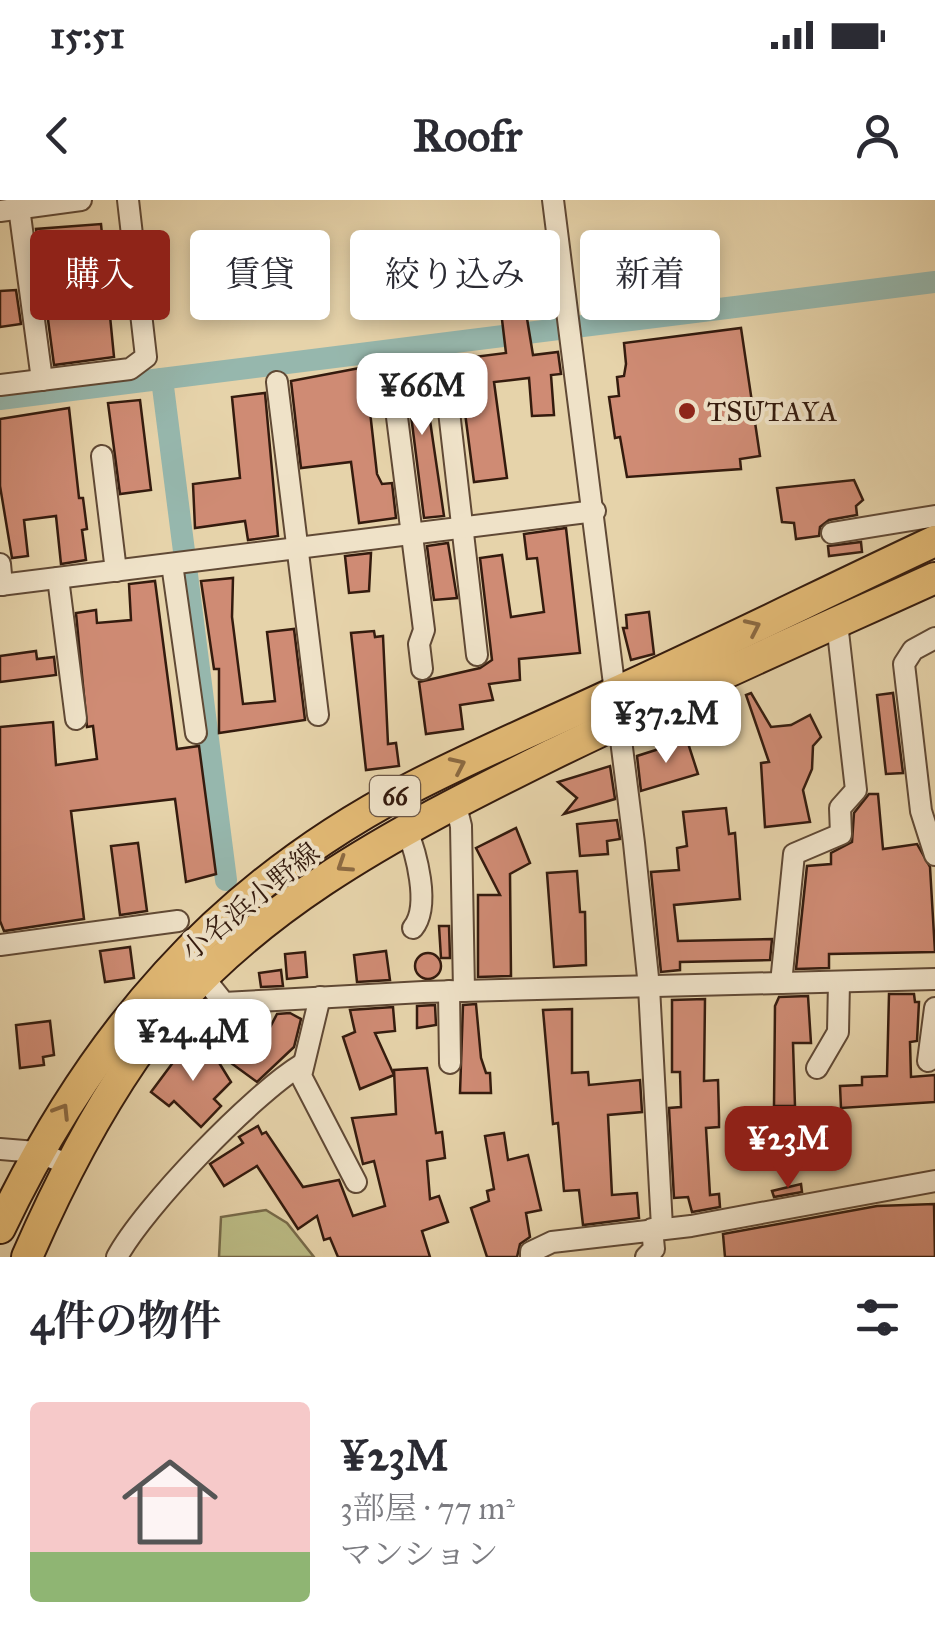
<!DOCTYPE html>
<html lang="ja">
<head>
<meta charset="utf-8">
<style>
  :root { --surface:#fff; --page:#f7f7f7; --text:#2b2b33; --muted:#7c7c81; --accent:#8f2418 }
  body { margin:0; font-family:"IM FELL Great Primer","Noto Serif JP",serif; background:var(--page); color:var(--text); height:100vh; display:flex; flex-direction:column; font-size:38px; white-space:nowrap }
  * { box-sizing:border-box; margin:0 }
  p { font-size:32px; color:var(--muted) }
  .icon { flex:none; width:55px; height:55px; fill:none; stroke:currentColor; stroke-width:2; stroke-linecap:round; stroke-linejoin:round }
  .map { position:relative; height:1057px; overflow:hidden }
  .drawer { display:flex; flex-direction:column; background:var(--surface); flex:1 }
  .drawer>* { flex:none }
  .top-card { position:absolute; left:30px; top:30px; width:875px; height:90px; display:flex; gap:20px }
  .price { position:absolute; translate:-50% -85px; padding:0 22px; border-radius:20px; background:#fff; color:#222; font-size:32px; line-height:65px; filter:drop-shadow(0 2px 5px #0008) }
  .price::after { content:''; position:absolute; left:50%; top:60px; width:30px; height:22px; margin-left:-15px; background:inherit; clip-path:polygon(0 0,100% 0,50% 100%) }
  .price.selected { background:var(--accent); color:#fff }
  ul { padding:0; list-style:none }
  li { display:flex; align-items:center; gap:30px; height:250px; padding:0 30px }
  li span { display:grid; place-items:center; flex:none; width:280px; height:200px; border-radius:10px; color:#555 }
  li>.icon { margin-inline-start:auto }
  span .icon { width:120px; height:120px; fill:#fffc; stroke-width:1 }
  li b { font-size:42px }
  h2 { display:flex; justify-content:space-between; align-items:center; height:120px; padding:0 30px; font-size:42px }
  .tag { padding:0 35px; border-radius:10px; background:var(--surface); box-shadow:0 5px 15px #0003; font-size:35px; line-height:90px }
  .tag.selected { background:var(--accent); color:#fff }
  .status { display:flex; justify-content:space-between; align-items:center; height:70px; padding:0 50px; background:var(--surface); direction:ltr }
  .status svg { height:28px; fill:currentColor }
  header { display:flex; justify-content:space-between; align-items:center; height:130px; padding:0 30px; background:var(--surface); font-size:45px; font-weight:700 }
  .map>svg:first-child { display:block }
  .green { fill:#bbbb85; stroke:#786b4a; stroke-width:2.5 }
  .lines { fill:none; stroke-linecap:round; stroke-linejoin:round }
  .canal { stroke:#96b7ad; stroke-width:22 }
  .building { fill:#cf8b74; stroke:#341b0e; stroke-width:2.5 }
  .minor-casing { stroke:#604935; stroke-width:24 }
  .primary-casing { stroke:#341b0e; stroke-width:34 }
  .minor { stroke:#efe2c8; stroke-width:20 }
  .primary { stroke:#e3ba75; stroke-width:30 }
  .oneway { stroke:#8c6a42 }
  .poi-dot { fill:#8f2418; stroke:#efe2c8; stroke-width:4 }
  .labels { text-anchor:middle; stroke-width:8; stroke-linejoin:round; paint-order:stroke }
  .shield { fill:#efe2c8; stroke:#6c5746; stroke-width:2.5 }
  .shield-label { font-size:25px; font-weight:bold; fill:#341b0e }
  .poi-label { font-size:28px; fill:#341b0e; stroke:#efe2c8; text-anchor:start }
  .street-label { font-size:28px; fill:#341b0e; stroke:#efe2c8 }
</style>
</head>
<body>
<div class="status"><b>15:51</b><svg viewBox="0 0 49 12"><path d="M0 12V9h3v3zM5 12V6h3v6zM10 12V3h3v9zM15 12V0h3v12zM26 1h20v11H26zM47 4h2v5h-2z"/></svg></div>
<header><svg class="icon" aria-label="back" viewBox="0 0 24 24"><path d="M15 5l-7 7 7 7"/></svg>Roofr<svg class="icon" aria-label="person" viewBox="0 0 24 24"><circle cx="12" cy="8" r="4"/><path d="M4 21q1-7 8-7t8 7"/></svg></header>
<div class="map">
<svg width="935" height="1057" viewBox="0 0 935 1057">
  <rect width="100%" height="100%" fill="#e6d3aa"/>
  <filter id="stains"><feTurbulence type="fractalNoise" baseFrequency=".002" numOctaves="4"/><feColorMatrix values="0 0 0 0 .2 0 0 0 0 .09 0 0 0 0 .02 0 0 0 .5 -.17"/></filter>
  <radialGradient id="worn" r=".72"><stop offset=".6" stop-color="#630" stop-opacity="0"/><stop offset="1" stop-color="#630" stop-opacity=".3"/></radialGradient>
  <path class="green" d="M266,1010L287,1023L314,1057H219L221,1017Z"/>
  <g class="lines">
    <g class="canal">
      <path d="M162,179L226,680"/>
      <path d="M0,199L935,82"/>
    </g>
  </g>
  <g class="building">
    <path d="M101,24L114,157L54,165L36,29Z"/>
    <path d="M513,33L533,155L558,152L561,174L551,175L554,215L532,216L529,178L494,182L507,278L474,282L458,159L506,153L492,36Z"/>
    <path d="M16,90L21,124L0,127V91Z"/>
    <path d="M741,128L760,256L740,259L741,269L627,277L620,237L615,238L609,197L619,196L617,177L624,176L626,164L624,143Z"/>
    <path d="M422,166L444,316L424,318L411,215L401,204L397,169Z"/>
    <path d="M365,167L377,274L382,284L392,283L396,318L359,323L351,262L301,268L291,181Z"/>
    <path d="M265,193L278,336L248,340L245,321L195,328L193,284L240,278L232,197Z"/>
    <path d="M140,200L151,290L120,294L108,203Z"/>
    <path d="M69,208L79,298H83L87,329L82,330L86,360L61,364L56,316L24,320L28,356L12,358L0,286V219Z"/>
    <path d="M854,280L863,300L856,306L857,315L829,320L820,327L819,336L796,339L794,323L782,322L777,288Z"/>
    <path d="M566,328L580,453L519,459L520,480L489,484L493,500L460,505L463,529L426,534L419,482L480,468L492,460L480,358L502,355L511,417L544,412L537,358L527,359L524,334Z"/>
    <path d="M861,342L862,352L829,356L828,346Z"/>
    <path d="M448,343L457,398L434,400L427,346Z"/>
    <path d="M371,353L369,391L349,393L345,356Z"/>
    <path d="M233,378L232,417L243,504L275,501L267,432L294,429L305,520L219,533V469H214L201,381Z"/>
    <path d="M155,381L177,549L199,546L216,674L186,682L175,599L71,611L84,719L4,731L0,721V527L53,522L56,565L97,559L93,526L87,527L76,413L96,410L97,423L131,420L129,384Z"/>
    <path d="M649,412L654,454L631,460L623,428H627L626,415Z"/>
    <path d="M374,431L375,437L383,436L388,544L396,543L399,566L366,570L351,433Z"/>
    <path d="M36,451L37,459L54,457L56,475L0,482V456Z"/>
    <path d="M751,493L771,527L791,525L810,515L821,537L813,546L812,569L803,590L810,622L765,627L761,563L769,562L746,495Z"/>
    <path d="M893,493L903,573L886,574L877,495Z"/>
    <path d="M687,540L698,574L641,591L637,556Z"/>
    <path d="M610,566L615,599L564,614L577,598L558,582Z"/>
    <path d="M869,594H878L883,649L917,644L930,667L935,752L829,754V768L796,769L807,666L831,664V653L852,642L854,613Z"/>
    <path d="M726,608L729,634L735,633L740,699L674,705L678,741L772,739L770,760L680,762V770L661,772L651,672L679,670L677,648L687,646L683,612Z"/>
    <path d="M617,620L620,639L607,641L608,654L580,656L577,624Z"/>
    <path d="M516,628L530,663L510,674L511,776L478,777V695H500L476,648Z"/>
    <path d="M138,643L147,711L120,715L111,646Z"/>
    <path d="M577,671L580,712H585L586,765L554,767L547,673Z"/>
    <path d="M439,726H449L450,758H441Z"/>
    <path d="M130,747L134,778L105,782L100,751Z"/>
    <path d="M386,751L390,780L357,782L354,755Z"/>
    <path d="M305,752L307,777L287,779L285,754Z"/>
    <circle cx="428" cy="766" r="13"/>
    <path d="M281,770L283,786L261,787L259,773Z"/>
    <path d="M889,794H914L915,802H919L917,841L910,842L911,877L935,875V902L841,908L840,886L862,885V877L887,876Z"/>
    <path d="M808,796L811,843H793L795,906H774L775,806L779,797Z"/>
    <path d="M705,799L704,881L718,880L719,917V927L706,928L710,995L719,994L720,1007L692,1012L688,997L674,998L669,908L681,907L680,872H672V800Z"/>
    <path d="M476,804L481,858L486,873H490L491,893H460L463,805Z"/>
    <path d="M435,805L436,825L417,828V806Z"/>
    <path d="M393,807L395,831L375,833L394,875L360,889L343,837L355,832L350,810Z"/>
    <path d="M572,809V873L588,872L589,885L640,880L642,912L608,915L612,995L637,993L639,1018L583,1025L579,990L564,991L558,923L553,924L543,810Z"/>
    <path d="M290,813L301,819L294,847L257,882L216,852L241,818L266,835L277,814Z"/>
    <path d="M50,821L54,855L43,857L44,865L20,868L16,825Z"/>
    <path d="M189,841L218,861L231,882L214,899L221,906L201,927L174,901L169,906L151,892Z"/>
    <path d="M427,868L436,933L442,932L445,958L427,961L430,999L439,996L448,1022L422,1031L430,1057H338L330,1038L324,1040L317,1016L298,1029L257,966L224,986L210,964L243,943L239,937L258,926L262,934L266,932L303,987L339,980L353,1016L385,1006L374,961L363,964L352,918L396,914L394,870Z"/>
    <path d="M833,915L836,949L816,950L814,917Z"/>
    <path d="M504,933L508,960L528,955L541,1010L526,1013L530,1037L520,1044L517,1057H487L471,1008L489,1001L487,991L494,989L485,936Z"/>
    <path d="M801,984L802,992L774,997L772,991Z"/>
    <path d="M934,1004L935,1057H725L723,1034L877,1006Z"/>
  </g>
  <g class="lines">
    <g class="minor-casing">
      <g id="minor">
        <path d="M18,0L42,180"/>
        <path d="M553,0L634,643L649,787L662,1027"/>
        <path d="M0,11L81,0"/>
        <path d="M277,182L318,515"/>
        <path d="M0,185L130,169L146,157L128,0"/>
        <path d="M447,194L477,455"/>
        <path d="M397,217L424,430L419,444L422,469"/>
        <path d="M102,256L116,371"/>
        <path d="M832,333L935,316"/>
        <path d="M0,364L2,385"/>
        <path d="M172,364L196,533"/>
        <path d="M58,378L76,519"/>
        <path d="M0,385L595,311"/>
        <path d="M935,438L913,450L904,464L921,611L935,655"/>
        <path d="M455,602L461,626L464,791"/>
        <path d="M406,628C416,652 431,706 413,728"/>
        <path d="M0,745L178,721"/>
        <path d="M204,778L224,803L423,792L935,779"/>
        <path d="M781,783L794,654L841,634L840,608L856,590L837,423"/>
        <path d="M449,791L450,863"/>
        <path d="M320,797L301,876L356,982"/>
        <path d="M928,861L935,808"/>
        <path d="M817,868L838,832L839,782"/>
        <path d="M0,949L36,952L68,964"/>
        <path d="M117,1057C144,1007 252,895 301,865"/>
        <path d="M531,1057V1052L552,1042L691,1026L935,981"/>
        <path d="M646,1057L654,1049L652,1029"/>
      </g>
    </g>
    <g class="primary-casing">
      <g id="primary">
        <path d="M0,1028C92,835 217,689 409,589C476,554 546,525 614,493C722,444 828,391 935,341"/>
        <path d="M27,1057C57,988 91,921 134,858C237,712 396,632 551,555C678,493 807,436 935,378"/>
      </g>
    </g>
    <use href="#minor" class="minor"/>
    <use href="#primary" class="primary"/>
  </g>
  <defs><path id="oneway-chevron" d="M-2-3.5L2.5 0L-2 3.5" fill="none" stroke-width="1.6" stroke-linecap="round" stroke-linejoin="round" transform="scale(2.5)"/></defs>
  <g class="oneway">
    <use href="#oneway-chevron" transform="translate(753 427) rotate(-25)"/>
    <use href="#oneway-chevron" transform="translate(458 565) rotate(-25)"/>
    <use href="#oneway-chevron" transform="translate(344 665) rotate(147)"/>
    <use href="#oneway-chevron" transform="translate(62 911) rotate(-58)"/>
  </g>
  <circle class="poi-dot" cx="687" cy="211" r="10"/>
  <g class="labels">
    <rect class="shield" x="370" y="576" width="50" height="40" rx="8"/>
    <g class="shield-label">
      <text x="395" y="605">66</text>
    </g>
    <g class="poi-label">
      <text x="707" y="221">TSUTAYA</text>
    </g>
    <g class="street-label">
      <text transform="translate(250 701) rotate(-39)" y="10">小名浜小野線</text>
    </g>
  </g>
  <rect width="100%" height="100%" filter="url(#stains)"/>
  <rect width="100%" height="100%" fill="url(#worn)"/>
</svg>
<b class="price" style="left:422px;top:238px">¥66M</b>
<b class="price" style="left:666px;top:566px">¥37.2M</b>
<b class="price" style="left:193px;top:884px">¥24.4M</b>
<b class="price selected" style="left:788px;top:991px">¥23M</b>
<div class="top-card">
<a class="tag selected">購入</a>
<a class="tag">賃貸</a>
<a class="tag">絞り込み</a>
<a class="tag">新着</a>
</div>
</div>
<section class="drawer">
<h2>4件の物件<svg class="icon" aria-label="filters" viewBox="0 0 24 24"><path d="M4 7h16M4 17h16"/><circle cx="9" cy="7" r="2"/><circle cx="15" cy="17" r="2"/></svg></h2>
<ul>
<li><span style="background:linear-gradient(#f6c9c9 75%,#8fb573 0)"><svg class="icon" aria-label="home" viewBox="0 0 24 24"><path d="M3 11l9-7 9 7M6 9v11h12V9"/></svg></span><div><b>¥23M</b><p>3部屋 · 77 m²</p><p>マンション</p></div></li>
</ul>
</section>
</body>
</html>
